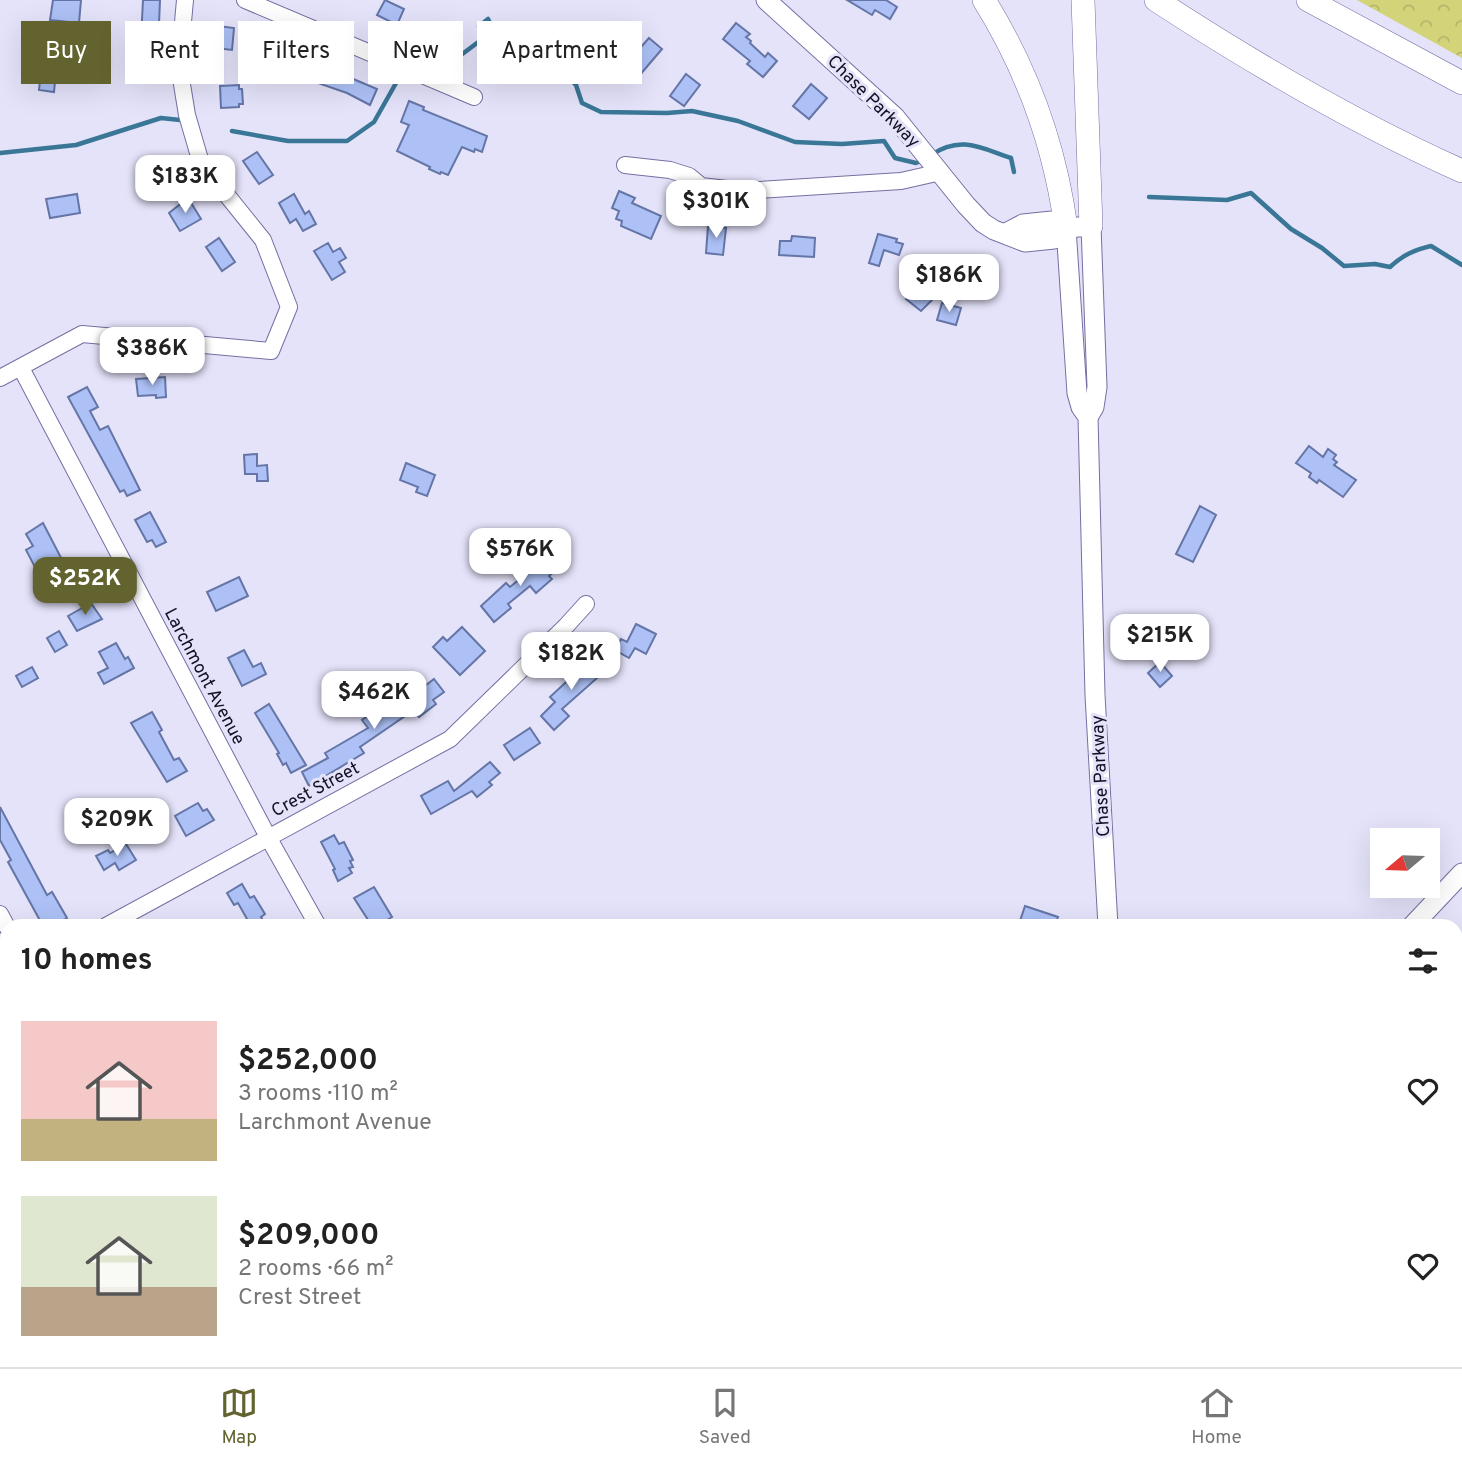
<!DOCTYPE html>
<html lang="en">
<head>
<meta charset="utf-8">
<style>
  :root { --surface:#fff; --page:#f2f2f2; --text:#222; --muted:#767676; --line:#e0e0e0; --accent:#636330 }
  body { margin:0; font-family:Overpass,sans-serif; background:var(--page); color:var(--text); height:100vh; display:flex; flex-direction:column; font-size:26px; white-space:nowrap }
  * { box-sizing:border-box; margin:0 }
  p { font-size:23px; color:var(--muted) }
  .icon { flex:none; width:38px; height:38px; fill:none; stroke:currentColor; stroke-width:2; stroke-linecap:round; stroke-linejoin:round }
  .map { position:relative; flex:1; overflow:hidden }
  .side { position:absolute; left:0px; top:919px; width:1463px; height:450px; display:flex; flex-direction:column; background:var(--surface); border-radius:21px 21px 0 0; box-shadow:0 7px 28px #0002 }
  .side>* { flex:none }
  .top-card { position:absolute; left:21px; top:21px; width:700px; height:63px; display:flex; gap:14px }
  .needle { width:46px; rotate:251deg }
  .buttons { position:absolute; left:1370px; top:828px; display:grid; gap:14px }
  .buttons a { display:grid; place-items:center; width:70px; height:70px; border-radius:0px; background:var(--surface); box-shadow:0 7px 28px #0002; font-size:35px }
  .price { position:absolute; translate:-50% -60px; padding:0 16px; border-radius:14px; background:#fff; color:#222; font-size:23px; line-height:46px; filter:drop-shadow(0 2px 4px #0008) }
  .price::after { content:''; position:absolute; left:50%; top:42px; width:21px; height:16px; margin-left:-10px; background:inherit; clip-path:polygon(0 0,100% 0,50% 100%) }
  .price.selected { background:var(--accent); color:#fff }
  ul { padding:0; list-style:none }
  li { display:flex; align-items:center; gap:21px; height:175px; padding:0 21px }
  li span { display:grid; place-items:center; flex:none; width:196px; height:140px; border-radius:0px; color:#555 }
  li>.icon { margin-inline-start:auto }
  span .icon { width:84px; height:84px; fill:#fffc; stroke-width:1 }
  li b { font-size:30px }
  h2 { display:flex; justify-content:space-between; align-items:center; height:84px; padding:0 21px; font-size:30px }
  .chip { padding:0 24px; border-radius:0px; background:var(--surface); box-shadow:0 7px 28px #0002; font-size:24px; line-height:63px }
  .chip.selected { background:var(--accent); color:#fff }
  .menu { display:flex; justify-content:space-around; align-items:center; height:98px; border-top:2px solid var(--line); background:var(--surface); font-size:19px; color:var(--muted) }
  .menu a { display:grid; justify-items:center; gap:4px }
  .menu .selected { color:var(--accent) }
  .map>svg:first-child { display:block }
  .forest { fill:url(#forest-crowns) }
  .lines { fill:none; stroke-linecap:round; stroke-linejoin:round }
  .stream { stroke:#3a7696; stroke-width:4.5 }
  .building { fill:#adc1f6; stroke:#6475a6; stroke-width:2 }
  .minor-casing { stroke:#756fa2; stroke-width:18 }
  .major-casing { stroke:#756fa2; stroke-width:21 }
  .highway-casing { stroke:#756fa2; stroke-width:24 }
  .path { stroke:#a19fb5; stroke-width:2.5; stroke-dasharray:5 3.5; stroke-linecap:butt }
  .minor { stroke:#fff; stroke-width:16 }
  .major { stroke:#fff; stroke-width:19 }
  .highway { stroke:#fff; stroke-width:23 }
  .labels { text-anchor:middle; stroke-width:6; stroke-linejoin:round; paint-order:stroke }
  .street-label { font-size:18px; fill:#131024; stroke:#e4e3fa }
</style>
</head>
<body>
<div class="map">
<svg width="1462" height="1367" viewBox="0 0 1462 1367">
  <defs>
    <pattern id="forest-crowns" width="20" height="18" patternUnits="userSpaceOnUse" patternTransform="scale(1.75)"><rect width="20" height="18" fill="#d3d47a"/><path d="M2 6a3 3 0 1 1 6 0M12 15a3 3 0 1 1 6 0" fill="none" stroke="#b4b569"/></pattern>
  </defs>
  <rect width="100%" height="100%" fill="#e4e3fa"/>
  <path class="forest" d="M1357,0H1462V58Z"/>
  <g class="lines">
    <g class="stream">
      <path d="M441,70L481,40L479,26L488,19C509,62 520,71 568,77L576,85L582,103L601,112L667,113L692,111L738,121L795,142L842,144L884,141L895,158L916,163L924,160"/>
      <path d="M232,131L288,141H347L374,122L400,76"/>
      <path d="M0,153L76,145L161,118L180,120"/>
      <path d="M931,155C961,135 981,148 1011,158L1014,172"/>
      <path d="M1149,197L1227,200L1251,193L1291,229L1322,248L1344,266L1375,264L1390,267C1403,255 1414,250 1431,246L1462,265"/>
    </g>
  </g>
  <g class="building">
    <path d="M53,0H81L79,23L50,20Z"/>
    <path d="M143,0H160L159,24H155V40L141,39Z"/>
    <path d="M385,0L404,9L397,25L377,15Z"/>
    <path d="M847,0H886L897,7L890,19L875,10L872,15Z"/>
    <path d="M736,23L750,34L746,37L751,41L750,43L765,57L768,53L777,61L763,77L747,64L750,61L723,39Z"/>
    <path d="M218,26L234,28L232,50L215,48Z"/>
    <path d="M649,38L662,49L639,76L626,64Z"/>
    <path d="M133,54L147,55V73H133Z"/>
    <path d="M318,64L377,89L370,105L347,93L312,81Z"/>
    <path d="M41,71L56,72L54,92L39,90Z"/>
    <path d="M686,74L700,85L684,106L670,96Z"/>
    <path d="M811,84L827,98L809,119L793,106Z"/>
    <path d="M239,85V89H242L243,104H239V107L221,108L220,86Z"/>
    <path d="M409,101L424,107L423,110L487,136L482,152L475,149L474,152L462,147L448,175L441,172L440,174L429,169L430,167L397,151L409,125L401,122Z"/>
    <path d="M257,152L273,175L259,184L243,161Z"/>
    <path d="M169,161L178,178L165,186L155,169Z"/>
    <path d="M619,191L635,198L632,203L661,216L651,239L621,226L622,221L616,219L619,211L612,208Z"/>
    <path d="M77,194L80,213L50,218L46,199Z"/>
    <path d="M294,194L305,214L309,211L316,224L303,231L296,219L290,223L279,203Z"/>
    <path d="M188,198L201,219L180,231L169,213Z"/>
    <path d="M708,226L726,228L723,255L706,253Z"/>
    <path d="M878,234L897,239L896,242L903,244L899,255L884,250L879,266L869,263Z"/>
    <path d="M792,236L815,238L814,257L779,255L780,241H791Z"/>
    <path d="M219,238L235,262L222,271L206,247Z"/>
    <path d="M328,243L333,252L340,248L346,258L339,262L345,272L332,280L314,251Z"/>
    <path d="M918,285L933,299L921,311L906,299Z"/>
    <path d="M942,303L961,308L956,325L937,320Z"/>
    <path d="M165,377L166,397L156,398V395L138,396L136,379Z"/>
    <path d="M87,387L98,407L90,411L100,430L108,426L140,490L127,496L124,490L120,492L68,397Z"/>
    <path d="M1309,446L1323,457L1328,449L1336,455L1333,459L1337,462L1334,465L1356,480L1343,497L1319,480L1317,483L1309,477L1311,473L1296,463Z"/>
    <path d="M257,454V466L267,465L268,481H257V474H245L244,455Z"/>
    <path d="M406,463L435,475L427,496L416,492L418,487L400,480Z"/>
    <path d="M1200,506L1216,515L1193,562L1176,554Z"/>
    <path d="M150,512L166,542L156,547L152,540L147,542L135,520Z"/>
    <path d="M43,523L72,579L48,592L26,550L33,546L26,534Z"/>
    <path d="M549,555L559,567L549,576L552,579L536,593L530,586L508,604L511,608L494,622L481,606L506,583L510,587Z"/>
    <path d="M239,577L248,596L216,611L207,592Z"/>
    <path d="M91,603L102,619L77,631L68,616Z"/>
    <path d="M636,624L656,634L646,654L635,648L629,658L615,650L621,639L627,642Z"/>
    <path d="M462,627L485,651L460,675L433,647L443,637L447,641Z"/>
    <path d="M59,631L67,645L55,652L47,638Z"/>
    <path d="M116,643L125,659L128,657L134,668L104,684L98,673L108,668L99,652Z"/>
    <path d="M244,650L253,667L261,663L266,674L242,686L228,658Z"/>
    <path d="M593,657L605,671L562,709L569,716L554,730L541,716L555,702L550,697Z"/>
    <path d="M1160,662L1172,676L1160,687L1148,673Z"/>
    <path d="M32,667L38,678L22,687L16,676Z"/>
    <path d="M434,679L444,692L433,700L436,704L419,717L414,710L360,747L364,753L309,786L302,772L328,758L325,753L368,728L362,720L389,701L395,709Z"/>
    <path d="M269,704L306,765L291,773L286,763L283,765L277,754L279,753L255,713Z"/>
    <path d="M152,712L162,730L159,732L174,760L179,758L187,771L167,782L131,723Z"/>
    <path d="M530,728L540,743L514,760L504,745Z"/>
    <path d="M490,762L500,773L489,782L492,785L477,797L472,791L431,814L421,796L448,781L454,791Z"/>
    <path d="M198,803L203,811L207,809L214,820L186,836L175,816Z"/>
    <path d="M143,806L154,826L140,834L129,813Z"/>
    <path d="M0,807L47,895L52,892L67,918L53,926H43L8,862L11,860L0,840Z"/>
    <path d="M334,835L339,844L344,842L353,860L350,861L353,867L349,868L352,873L338,881L333,870L335,869L321,842Z"/>
    <path d="M126,844L136,860L119,870L115,863L104,870L96,856L108,850L110,853Z"/>
    <path d="M242,884L250,898L254,896L265,914L261,917L266,926H251L238,903L234,905L227,893Z"/>
    <path d="M374,887L392,917L377,926H372L354,898Z"/>
    <path d="M1025,906L1058,917L1055,926H1033L1020,921Z"/>
  </g>
  <g class="lines">
    <g class="minor-casing">
      <g id="minor">
        <path d="M245,0L474,97"/>
        <path d="M625,165L670,170L689,176L701,186L744,191L901,181L941,172"/>
        <path d="M21,368L268,837L318,926"/>
        <path d="M0,378L82,334L271,351L289,307L263,240L201,163L187,115L179,66L185,0"/>
        <path d="M0,914L7,927"/>
        <path d="M106,926L450,739L566,626L586,604"/>
        <path d="M0,984L7,980"/>
        <path d="M1456,1049L1462,1050"/>
        <path d="M241,1362L244,1367"/>
        <path d="M404,1367L414,1362"/>
        <path d="M1161,1367L1165,1362"/>
      </g>
    </g>
    <g class="major-casing">
      <g id="major">
        <path d="M766,0L895,117L966,205L983,223L994,230L1025,242L1054,239L1066,228"/>
        <path d="M1066,228L1077,393L1081,407L1088,417L1095,695L1108,926"/>
        <path d="M1006,233L1023,224L1052,221L1066,228L1091,226L1097,387L1094,407L1088,417"/>
        <path d="M1412,926L1462,873"/>
        <path d="M1232,1362L1235,1367"/>
        <path d="M956,1367L965,1362"/>
      </g>
    </g>
    <g class="highway-casing">
      <g id="highway">
        <path d="M984,0C1028,71 1055,145 1066,228"/>
        <path d="M1083,0L1091,226"/>
        <path d="M1156,0C1254,64 1355,123 1462,171"/>
        <path d="M1308,0L1462,83"/>
      </g>
    </g>
    <path class="path" d="M1461,1367L1462,1363"/>
    <use href="#minor" class="minor"/>
    <use href="#major" class="major"/>
    <use href="#highway" class="highway"/>
  </g>
  <g class="labels">
    <g class="street-label">
      <text transform="translate(874 101) rotate(45)" y="6">Chase Parkway</text>
      <text transform="translate(205 676) rotate(62)" y="6">Larchmont Avenue</text>
      <text transform="translate(1100 776) rotate(-93)" y="6">Chase Parkway</text>
      <text transform="translate(315 789) rotate(-28)" y="6">Crest Street</text>
    </g>
  </g>
</svg>
<div class="buttons">
<a><svg class="needle" viewBox="-14 -14 28 28"><path d="M0-13l5 13h-10z" fill="#e53935"/><path d="M0 13l5-13h-10z" fill="#767676"/></svg></a>
</div>
<b class="price" style="left:185px;top:215px">$183K</b>
<b class="price" style="left:716px;top:240px">$301K</b>
<b class="price" style="left:949px;top:314px">$186K</b>
<b class="price" style="left:152px;top:387px">$386K</b>
<b class="price" style="left:520px;top:588px">$576K</b>
<b class="price selected" style="left:85px;top:617px">$252K</b>
<b class="price" style="left:1160px;top:674px">$215K</b>
<b class="price" style="left:571px;top:692px">$182K</b>
<b class="price" style="left:374px;top:731px">$462K</b>
<b class="price" style="left:117px;top:858px">$209K</b>
<div class="top-card">
<a class="chip selected">Buy</a>
<a class="chip">Rent</a>
<a class="chip">Filters</a>
<a class="chip">New</a>
<a class="chip">Apartment</a>
</div>
<section class="side">
<h2>10 homes<svg class="icon" aria-label="filters" viewBox="0 0 24 24"><path d="M4 7h16M4 17h16"/><circle cx="9" cy="7" r="2"/><circle cx="15" cy="17" r="2"/></svg></h2>
<ul>
<li><span style="background:linear-gradient(#f6c9c9 70%,#c2b280 0)"><svg class="icon" aria-label="home" viewBox="0 0 24 24"><path d="M3 11l9-7 9 7M6 9v11h12V9"/></svg></span><div><b>$252,000</b><p>3 rooms · 110 m²</p><p>Larchmont Avenue</p></div><svg class="icon" aria-label="heart" viewBox="0 0 24 24"><path d="M12 20l-8-8c-3-5 5-10 8-4 3-6 11-1 8 4z"/></svg></li>
<li><span style="background:linear-gradient(#dfe7d0 65%,#b9a48a 0)"><svg class="icon" aria-label="home" viewBox="0 0 24 24"><path d="M3 11l9-7 9 7M6 9v11h12V9"/></svg></span><div><b>$209,000</b><p>2 rooms · 66 m²</p><p>Crest Street</p></div><svg class="icon" aria-label="heart" viewBox="0 0 24 24"><path d="M12 20l-8-8c-3-5 5-10 8-4 3-6 11-1 8 4z"/></svg></li>
</ul>
</section>
</div>
<nav class="menu">
<a class="selected"><svg class="icon" aria-label="map" viewBox="0 0 24 24"><path d="M3 6l6-2 6 2 6-2v14l-6 2-6-2-6 2zM9 4v14M15 6v14"/></svg>Map</a>
<a><svg class="icon" aria-label="saved" viewBox="0 0 24 24"><path d="M7 4h10v16l-5-4-5 4z"/></svg>Saved</a>
<a><svg class="icon" aria-label="home" viewBox="0 0 24 24"><path d="M3 11l9-7 9 7M6 9v11h12V9"/></svg>Home</a>
</nav>
</body>
</html>
